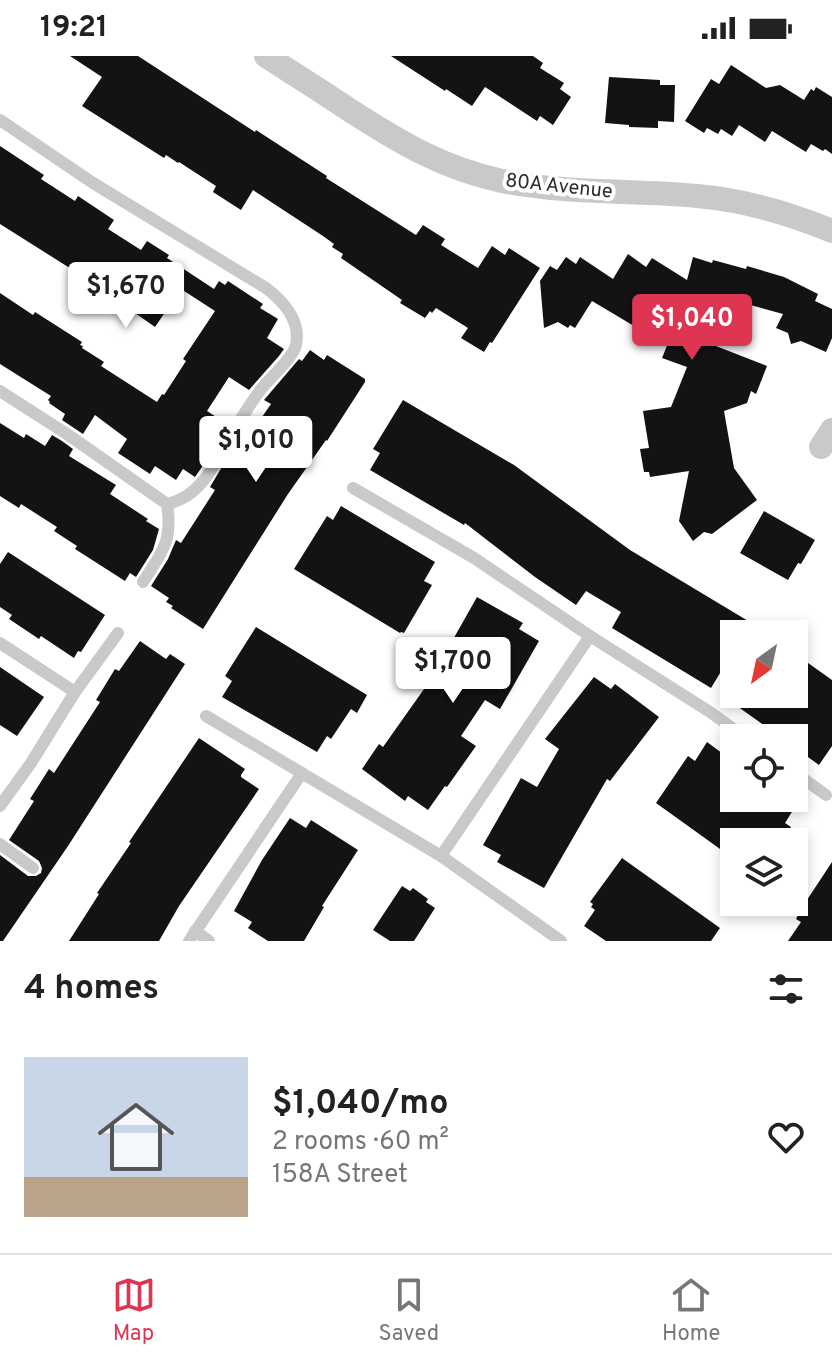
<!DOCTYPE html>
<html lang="en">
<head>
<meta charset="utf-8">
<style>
  :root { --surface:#fff; --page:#f6f6f6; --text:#222; --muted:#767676; --line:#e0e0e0; --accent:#dd3552 }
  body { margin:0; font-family:Overpass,sans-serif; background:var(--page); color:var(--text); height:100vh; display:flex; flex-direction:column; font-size:30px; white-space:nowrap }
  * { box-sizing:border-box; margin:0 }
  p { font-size:26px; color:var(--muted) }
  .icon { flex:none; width:44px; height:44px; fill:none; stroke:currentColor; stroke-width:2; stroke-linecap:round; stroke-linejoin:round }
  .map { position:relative; height:885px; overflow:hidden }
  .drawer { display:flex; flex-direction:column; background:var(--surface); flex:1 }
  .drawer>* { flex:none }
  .needle { width:52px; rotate:213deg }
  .buttons { position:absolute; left:720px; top:564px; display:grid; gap:16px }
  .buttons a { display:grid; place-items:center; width:88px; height:88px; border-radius:0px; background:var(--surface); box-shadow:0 4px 12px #0003; font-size:40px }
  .price { position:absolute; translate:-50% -68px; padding:0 18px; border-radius:8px; background:#fff; color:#222; font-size:26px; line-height:52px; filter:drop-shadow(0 2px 4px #0008) }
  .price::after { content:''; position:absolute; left:50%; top:48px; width:24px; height:18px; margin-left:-12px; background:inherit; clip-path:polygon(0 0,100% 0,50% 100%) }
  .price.selected { background:var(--accent); color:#fff }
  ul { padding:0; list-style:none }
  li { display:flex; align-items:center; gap:24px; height:200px; padding:0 24px }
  li span { display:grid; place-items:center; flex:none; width:224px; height:160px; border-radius:0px; color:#555 }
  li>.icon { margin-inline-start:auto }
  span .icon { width:96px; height:96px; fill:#fffc; stroke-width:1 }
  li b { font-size:34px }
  h2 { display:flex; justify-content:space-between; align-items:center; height:96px; padding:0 24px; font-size:34px }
  .status { display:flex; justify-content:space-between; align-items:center; height:56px; padding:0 40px; background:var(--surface); direction:ltr }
  .status svg { height:22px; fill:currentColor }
  .tab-bar { display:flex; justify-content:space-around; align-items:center; height:112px; border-top:2px solid var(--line); background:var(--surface); font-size:22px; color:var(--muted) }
  .tab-bar a { display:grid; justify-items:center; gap:4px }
  .tab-bar .selected { color:var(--accent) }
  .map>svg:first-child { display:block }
  .building { fill:#131313 }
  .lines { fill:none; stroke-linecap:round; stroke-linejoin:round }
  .service { stroke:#c9c9c9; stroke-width:12 }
  .minor { stroke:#c9c9c9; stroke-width:24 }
  .labels { text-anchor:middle; stroke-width:8; stroke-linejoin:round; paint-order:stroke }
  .street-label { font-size:20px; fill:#2c2c2c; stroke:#fff }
</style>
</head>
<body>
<div class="status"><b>19:21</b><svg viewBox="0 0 49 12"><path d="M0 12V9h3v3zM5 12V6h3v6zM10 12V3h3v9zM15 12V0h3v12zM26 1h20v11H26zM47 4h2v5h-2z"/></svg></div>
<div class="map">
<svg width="832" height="885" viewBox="0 0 832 885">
  <rect width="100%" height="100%" fill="#fff"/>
  <g class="building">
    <path d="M70,0H138L255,76L256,74L293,98L327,120L326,122L416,179L423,169L445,183L441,189L478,212L492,190L505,199L509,192L540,212L492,287L490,286L484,296L461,282L468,272L436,252L432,257L430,255L425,262L400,247L402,244L341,202L343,198L332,191L334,188L323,180L253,134L241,154L213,136L216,130L179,106L178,107L166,99L164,102L82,50L102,21Z"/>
    <path d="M391,0H533L543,7L540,12L564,27L560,33L571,41L553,69L540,60L537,65L485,31L472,50L446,33L445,35Z"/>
    <path d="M731,9L766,32L780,29L804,44L811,33L814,35L816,31L832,41V98L825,93L823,95L811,88L806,96L772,75L765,86L739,69L732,80L721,73L718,78L707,72L704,77L685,65L711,23L719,28Z"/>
    <path d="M609,21L660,24V29H675L674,66L658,65V72L629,71V69L605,67Z"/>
    <path d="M0,90L44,119L41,123L75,145L78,140L114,164L108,173L141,194L147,185L169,199L167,202L214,233L219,225L225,229L228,225L263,248L260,252L278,263L267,282L284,293L279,300L249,334L229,321L207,355L227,368L204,408L195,421L183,413L176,424L155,410L150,418L118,397L127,383L95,359L83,378L62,364L65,358L49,347L50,346L48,344L51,340L0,308V237L33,259L35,256L82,286L80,289L83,290L82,292L104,306L101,310L157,346L162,338L164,339L186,305L183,303L215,255L181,233L155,271L84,221L0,168Z"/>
    <path d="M628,198L646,211L652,202L687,224L693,201L712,207L713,204L746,213L747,210L784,221L818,238L815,245L832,253V282L826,296L801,285L791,288L788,277L776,272L783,258L740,246L738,249L729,247L727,254L713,249L703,285L767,310L756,338L751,335L747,347L724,355L734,412L757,444L712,478L704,476L693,485L679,465L689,415L650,421L649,416H644L640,393L649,392L643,355L671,351L687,311L662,302L673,275L643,256L634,270L592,245L575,272L570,269L568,272L558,266L544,272L540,225L550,210L557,214L566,201L576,208L580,201L613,223Z"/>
    <path d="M310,294L324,304L327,299L365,323V326L327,385L326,384L288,438L203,573L171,552L173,550L166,546L169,542L151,530L168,503L176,484L181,487L215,434L210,431L242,377L248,381L271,348L264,344L299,303L302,305Z"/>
    <path d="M403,344L514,409L630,494L770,578H734V594L711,632L612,572L621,556L586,535L576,549L535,521L465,467L464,469L370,414L380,397L373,393Z"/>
    <path d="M0,367L24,382L26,378L45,390L52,379L62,385L73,393L69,400L116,429L110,438L148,463L146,465L159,473L153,494L136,521L130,517L125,525L75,493L77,490L54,475L57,471L21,448L19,452L0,440Z"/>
    <path d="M341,450L435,506L424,525L432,529L404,577L401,576L400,577L294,513L327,460L333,464Z"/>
    <path d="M764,455L815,484L801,508L798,507L788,524L740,497Z"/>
    <path d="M8,496L105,559L81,596L78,595L74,602L41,580L39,583L9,563L12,559L0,551V508Z"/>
    <path d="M477,541L523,567L519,573L539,585L500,653L485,644L461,680L476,690L447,731L445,730L428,754L408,740L405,745L362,713L379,688L383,691L429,626Z"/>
    <path d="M256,571L367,639L357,657L351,653L331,683L327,680L317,696L222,641L232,625L225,620Z"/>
    <path d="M140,585L166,603L170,598L185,608L68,790L3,885H0V799L28,820H36L41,817L42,812L39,805L9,784L34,745L30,743L49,713L54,717L100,646L96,644L115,613L119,615Z"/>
    <path d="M794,597L832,624V690L819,709L794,691V682H782L720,638H794Z"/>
    <path d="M0,611L44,641L17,680L0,669Z"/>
    <path d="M594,621L611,633L615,628L659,661L610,725L607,723L544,832L497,806L501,799L483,789L521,722L537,731L559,693L545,683Z"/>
    <path d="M199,682L245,713L241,719V721L259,733L179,850L159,885H69L99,838L97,837L131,787L129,786Z"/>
    <path d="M707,686L734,706V742H782L795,751L785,767L791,771L780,786H734V803L656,747L688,700L695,705Z"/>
    <path d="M290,762L306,772L311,764L358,794L322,850L324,851L304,885H268L248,872L252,866L234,855L262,804Z"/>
    <path d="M622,802L720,872L711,885H606L584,870L595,854L591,851L593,848L590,846Z"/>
    <path d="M832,806V885H788L801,866L796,863L801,853Z"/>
    <path d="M402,830L410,835L413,832L428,843L426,846L435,852L414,885H390L373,874Z"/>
  </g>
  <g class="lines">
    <g class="service">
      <path d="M0,64L93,127L266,232C283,245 301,265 296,289C293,302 271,321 262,332C248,350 237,369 225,389C218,401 212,415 203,425C192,438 182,444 167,448C173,486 162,496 143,526"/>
      <path d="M0,335L67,378L167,448"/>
      <path d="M353,432L474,502L590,580L710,656L746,682"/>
      <path d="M0,587L75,636"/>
      <path d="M206,660L441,800L561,885"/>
      <path d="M794,716L826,739"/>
      <path d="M0,750L31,707L75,636L118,577"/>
      <path d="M0,788L33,812"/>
      <path d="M441,800L590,580"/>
      <path d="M195,875L209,885"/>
      <path d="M189,885L302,717"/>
    </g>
    <g class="minor">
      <path d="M266,0C294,18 321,35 348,53C399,86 442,112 502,125C566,138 632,134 697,140C743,144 789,157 832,175"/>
      <path d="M821,391L832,374"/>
    </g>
  </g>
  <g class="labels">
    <g class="street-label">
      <text transform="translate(559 129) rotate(6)" y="7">80A Avenue</text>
    </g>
  </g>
</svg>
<div class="buttons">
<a><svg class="needle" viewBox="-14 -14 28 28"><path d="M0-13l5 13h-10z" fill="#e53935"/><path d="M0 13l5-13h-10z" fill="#767676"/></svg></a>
<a><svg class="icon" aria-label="locate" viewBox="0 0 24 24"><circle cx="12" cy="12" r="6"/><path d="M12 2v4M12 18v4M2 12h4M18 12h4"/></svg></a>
<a><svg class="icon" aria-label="layers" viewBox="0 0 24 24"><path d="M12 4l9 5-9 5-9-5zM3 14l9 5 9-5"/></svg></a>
</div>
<b class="price" style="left:126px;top:274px">$1,670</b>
<b class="price selected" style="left:692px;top:306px">$1,040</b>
<b class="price" style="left:256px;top:428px">$1,010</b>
<b class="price" style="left:453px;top:649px">$1,700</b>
</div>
<section class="drawer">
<h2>4 homes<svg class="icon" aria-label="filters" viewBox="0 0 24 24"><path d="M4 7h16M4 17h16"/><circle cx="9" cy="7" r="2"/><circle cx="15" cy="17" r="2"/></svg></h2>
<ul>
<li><span style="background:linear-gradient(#c9d6e8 75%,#b9a48a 0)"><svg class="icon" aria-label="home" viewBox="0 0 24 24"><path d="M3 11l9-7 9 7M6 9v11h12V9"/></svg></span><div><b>$1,040/mo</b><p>2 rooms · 60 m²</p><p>158A Street</p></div><svg class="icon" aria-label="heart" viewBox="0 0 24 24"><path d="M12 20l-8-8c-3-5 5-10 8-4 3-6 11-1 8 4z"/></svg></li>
</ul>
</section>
<nav class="tab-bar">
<a class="selected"><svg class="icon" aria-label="map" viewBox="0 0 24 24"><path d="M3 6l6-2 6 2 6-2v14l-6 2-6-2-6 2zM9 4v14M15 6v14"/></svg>Map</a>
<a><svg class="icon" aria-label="saved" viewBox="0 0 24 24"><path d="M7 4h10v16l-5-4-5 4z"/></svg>Saved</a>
<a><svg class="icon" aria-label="home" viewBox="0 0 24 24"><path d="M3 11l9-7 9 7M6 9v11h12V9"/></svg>Home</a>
</nav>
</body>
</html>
